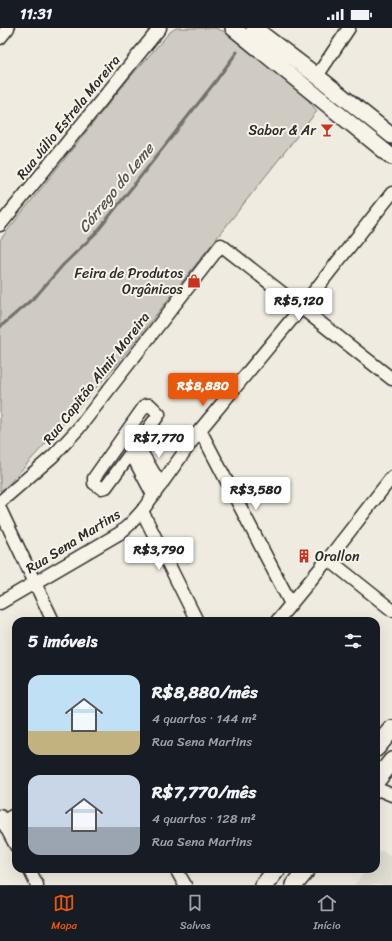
<!DOCTYPE html>
<html lang="pt">
<head>
<meta charset="utf-8">
<style>
  :root { --surface:#171b24; --page:#242831; --text:#f1f3f6; --muted:#9ea1a6; --line:#363941; --accent:#ea580c }
  body { margin:0; font-family:Sriracha,sans-serif; background:var(--page); color:var(--text); height:100vh; display:flex; flex-direction:column; font-size:15px; white-space:nowrap }
  * { box-sizing:border-box; margin:0 }
  p { font-size:13px; color:var(--muted) }
  .icon { flex:none; width:22px; height:22px; fill:none; stroke:currentColor; stroke-width:2; stroke-linecap:round; stroke-linejoin:round }
  .map { position:relative; flex:1; overflow:hidden }
  .drawer { position:absolute; left:12px; top:589px; width:368px; height:256px; display:flex; flex-direction:column; background:var(--surface); border-radius:12px; box-shadow:0 4px 16px #0002 }
  .drawer>* { flex:none }
  .price { position:absolute; translate:-50% -34px; padding:0 9px; border-radius:4px; background:#fff; color:#222; font-size:13px; line-height:26px; filter:drop-shadow(0 1px 2px #0008) }
  .price::after { content:''; position:absolute; left:50%; top:24px; width:12px; height:9px; margin-left:-6px; background:inherit; clip-path:polygon(0 0,100% 0,50% 100%) }
  .price.on { background:var(--accent); color:#fff }
  ul { padding:0; list-style:none }
  li { display:flex; align-items:center; gap:12px; height:100px; padding:0 16px }
  li span { display:grid; place-items:center; flex:none; width:112px; height:80px; border-radius:12px; color:#555 }
  li>.icon { margin-inline-start:auto }
  span .icon { width:48px; height:48px; fill:#fffc; stroke-width:1 }
  li b { font-size:17px }
  h2 { display:flex; justify-content:space-between; align-items:center; height:48px; padding:0 16px; font-size:17px }
  .status { display:flex; justify-content:space-between; align-items:center; height:28px; padding:0 20px; background:var(--surface); direction:ltr }
  .status svg { height:11px; fill:currentColor }
  .tab-bar { display:flex; justify-content:space-around; align-items:center; height:56px; border-top:1px solid var(--line); background:var(--surface); font-size:11px; color:var(--muted) }
  .tab-bar a { display:grid; justify-items:center; gap:2px }
  .tab-bar .on { color:var(--accent) }
  .map>svg:first-child { display:block }
  .built { fill:#dedbd1 }
  .green { fill:#cfcbc2; stroke:#7d7b76 }
  .lines { fill:none; stroke-linecap:round; stroke-linejoin:round }
  .stream { stroke:#74726e; stroke-width:3 }
  .minor-casing { stroke:#2b2b2b; stroke-width:15 }
  .tertiary-casing { stroke:#2b2b2b; stroke-width:18 }
  .secondary-casing { stroke:#2b2b2b; stroke-width:20 }
  .minor { stroke:#f7f3e8; stroke-width:12 }
  .tertiary { stroke:#f7f3e8; stroke-width:15 }
  .secondary { stroke:#f7f3e8; stroke-width:17 }
  .labels { text-anchor:middle; stroke-width:4; stroke-linejoin:round; paint-order:stroke }
  .street-label { font-size:14px; fill:#2b2b2b; stroke:#f7f3e8 }
  .poi-label { font-size:14px; fill:#2b2b2b; stroke:#f7f3e8; text-anchor:end }
  .water-label { font-size:15px; font-style:italic; fill:#555552; stroke:#f7f3e8 }
</style>
</head>
<body>
<div class="status"><b>11:31</b><svg viewBox="0 0 49 12"><path d="M0 12V9h3v3zM5 12V6h3v6zM10 12V3h3v9zM15 12V0h3v12zM26 1h20v11H26zM47 4h2v5h-2z"/></svg></div>
<div class="map">
<svg width="392" height="857" viewBox="0 0 392 857">
  <rect width="100%" height="100%" fill="#efebe0"/>
  <filter id="ink" filterUnits="userSpaceOnUse"><feTurbulence type="fractalNoise" baseFrequency=".025" numOctaves="2"/><feDisplacementMap in="SourceGraphic" scale="8" xChannelSelector="R" yChannelSelector="G"/><feConvolveMatrix kernelMatrix="1 2 1 2 8 2 1 2 1" color-interpolation-filters="sRGB"/></filter>
  <g filter="url(#ink)">
    <path class="built" d="M381,822L392,830V857H354L367,841H376V829Z"/>
    <path class="green" d="M176,0H215L223,3L234,10L304,67L317,83L114,340L6,459L0,463V212L126,54L170,4Z"/>
    <g class="lines">
      <path class="stream" d="M0,299L37,267L63,237L96,205L215,54L237,24"/>
      <g class="minor-casing">
        <g id="minor">
          <path d="M0,10L8,0"/>
          <path d="M317,48L349,0"/>
          <path d="M0,197L160,0"/>
          <path d="M146,377H150L159,386L157,389L106,459L101,460L94,455V450L144,379Z"/>
          <path d="M200,402L291,576"/>
          <path d="M137,417L161,457"/>
          <path d="M131,425L153,467"/>
          <path d="M0,474L53,428L78,401L221,217L392,351"/>
          <path d="M0,481L53,593"/>
          <path d="M142,483L197,593"/>
          <path d="M328,531L392,582"/>
          <path d="M0,575L120,505L130,496L142,483L200,402L301,280L392,165"/>
          <path d="M277,593L328,531L392,449"/>
          <path d="M376,763L380,762L392,767"/>
          <path d="M0,788L16,818"/>
          <path d="M0,795L16,786"/>
          <path d="M29,841L37,857"/>
          <path d="M176,841L185,857"/>
        </g>
      </g>
      <g class="tertiary-casing">
        <g id="tertiary">
          <path d="M233,0L392,129"/>
          <path d="M254,0L317,48L392,108"/>
        </g>
      </g>
      <g class="secondary-casing">
        <g id="secondary">
          <path d="M376,720L392,701"/>
          <path d="M376,753L392,733"/>
          <path d="M264,857L277,841"/>
          <path d="M294,857L307,841"/>
        </g>
      </g>
      <use href="#minor" class="minor"/>
      <use href="#tertiary" class="tertiary"/>
      <use href="#secondary" class="secondary"/>
    </g>
  </g>
  <defs>
    <g id="bar-bare" transform="scale(1.08)"><path d="M-6-5H6L.8 .8V4.5H3.5V6h-7V4.5H-.8V.8Z" fill="#c8321e" stroke="#f7f3e8" stroke-width="2.5" paint-order="stroke"/></g>
    <g id="shop-bare" transform="scale(1.08)"><path d="M-5-2.5h2.3a2.7 3.5 0 0 1 5.4 0H5L5.5 6h-11ZM-1.5-2.5h3a1.5 2.3 0 0 0-3 0Z" fill="#c8321e" stroke="#f7f3e8" stroke-width="2.5" paint-order="stroke"/></g>
    <g id="building-bare" transform="scale(1.08)"><path d="M-4-6H4V6H1V3H-1V6H-4ZM-2.5-4.3h1.7v1.8h-1.7ZM.8-4.3h1.7v1.8H.8ZM-2.5-1h1.7V.8h-1.7ZM.8-1h1.7V.8H.8Z" fill="#c8321e" stroke="#f7f3e8" stroke-width="2.5" paint-order="stroke"/></g>
  </defs>
  <g fill-rule="evenodd">
    <use href="#bar-bare" x="327" y="102"/>
    <use href="#shop-bare" x="194" y="253"/>
    <use href="#building-bare" x="304" y="528"/>
  </g>
  <g class="labels">
    <g class="street-label">
      <text transform="translate(68 89) rotate(-51)" y="5">Rua Júlio Estrela Moreira</text>
      <text transform="translate(96 350) rotate(-52)" y="5">Rua Capitão Almir Moreira</text>
      <text transform="translate(73 513) rotate(-32)" y="5">Rua Sena Martins</text>
    </g>
    <g class="poi-label">
      <text x="316" y="107">Sabor &amp; Ar</text>
      <text x="183" y="250">Feira de Produtos<tspan x="183" dy="16">Orgânicos</tspan></text>
      <text x="315" y="533" text-anchor="start">Orallon</text>
    </g>
    <g class="water-label">
      <text transform="translate(116 160) rotate(-51)" y="5">Córrego do Leme</text>
    </g>
  </g>
</svg>
<b class="price" style="left:299px;top:294px">R$5,120</b>
<b class="price on" style="left:203px;top:379px">R$8,880</b>
<b class="price" style="left:159px;top:431px">R$7,770</b>
<b class="price" style="left:256px;top:483px">R$3,580</b>
<b class="price" style="left:159px;top:543px">R$3,790</b>
<section class="drawer">
<h2>5 imóveis<svg class="icon" aria-label="filters" viewBox="0 0 24 24"><path d="M4 7h16M4 17h16"/><circle cx="9" cy="7" r="2"/><circle cx="15" cy="17" r="2"/></svg></h2>
<ul>
<li><span style="background:linear-gradient(#bfe0f5 70%,#c2b280 0)"><svg class="icon" aria-label="home" viewBox="0 0 24 24"><path d="M3 11l9-7 9 7M6 9v11h12V9"/></svg></span><div><b>R$8,880/mês</b><p>4 quartos · 144 m²</p><p>Rua Sena Martins</p></div></li>
<li><span style="background:linear-gradient(#c9d6e8 65%,#9aa5b1 0)"><svg class="icon" aria-label="home" viewBox="0 0 24 24"><path d="M3 11l9-7 9 7M6 9v11h12V9"/></svg></span><div><b>R$7,770/mês</b><p>4 quartos · 128 m²</p><p>Rua Sena Martins</p></div></li>
</ul>
</section>
</div>
<nav class="tab-bar">
<a class="on"><svg class="icon" aria-label="map" viewBox="0 0 24 24"><path d="M3 6l6-2 6 2 6-2v14l-6 2-6-2-6 2zM9 4v14M15 6v14"/></svg>Mapa</a>
<a><svg class="icon" aria-label="saved" viewBox="0 0 24 24"><path d="M7 4h10v16l-5-4-5 4z"/></svg>Salvos</a>
<a><svg class="icon" aria-label="home" viewBox="0 0 24 24"><path d="M3 11l9-7 9 7M6 9v11h12V9"/></svg>Início</a>
</nav>
</body>
</html>
